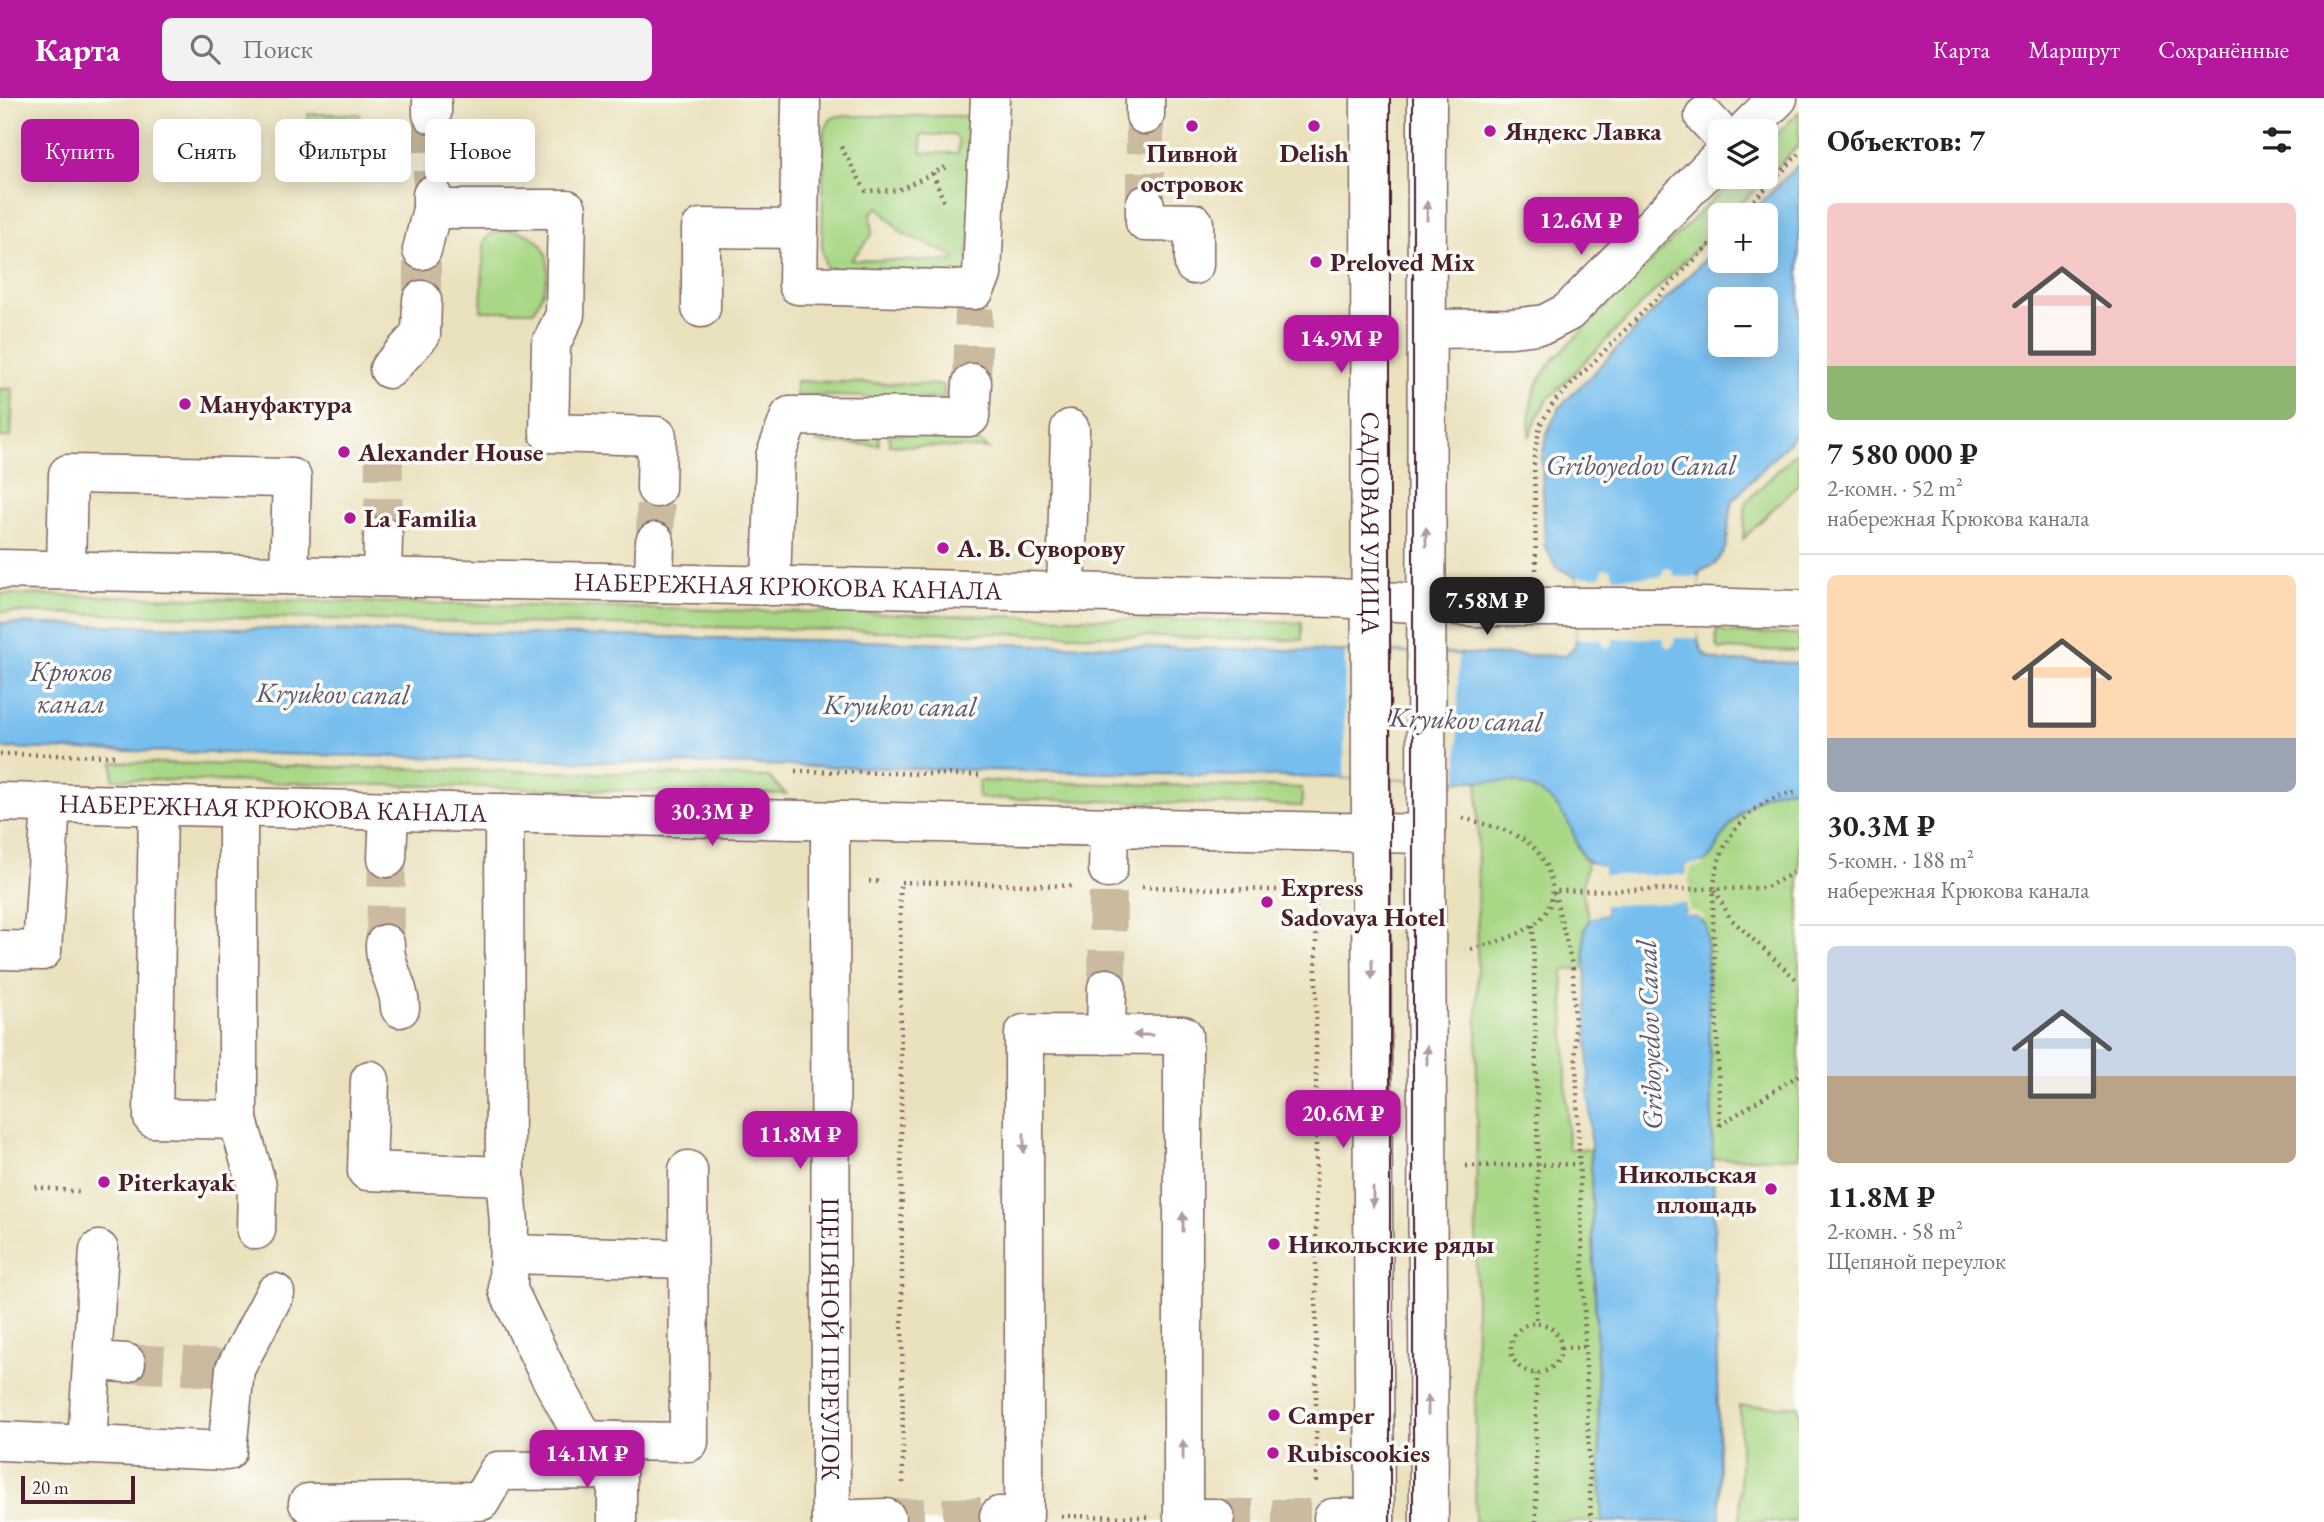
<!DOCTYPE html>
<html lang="ru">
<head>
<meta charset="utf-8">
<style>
  :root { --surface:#fff; --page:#f2f2f2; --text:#222; --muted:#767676; --line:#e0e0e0; --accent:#b5179e }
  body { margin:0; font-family:"EB Garamond",serif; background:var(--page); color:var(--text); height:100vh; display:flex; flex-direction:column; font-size:26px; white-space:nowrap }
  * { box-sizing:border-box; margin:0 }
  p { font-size:23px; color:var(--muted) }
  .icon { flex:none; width:38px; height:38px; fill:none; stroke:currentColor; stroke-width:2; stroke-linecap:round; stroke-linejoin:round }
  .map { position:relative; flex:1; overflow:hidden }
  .drawer { display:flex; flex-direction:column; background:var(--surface); width:525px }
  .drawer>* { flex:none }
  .banner { position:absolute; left:21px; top:21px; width:665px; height:63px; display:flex; gap:14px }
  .fabs { position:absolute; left:1708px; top:21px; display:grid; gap:14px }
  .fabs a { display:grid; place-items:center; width:70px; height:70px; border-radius:10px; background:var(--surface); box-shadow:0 4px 18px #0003; font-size:35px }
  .scale { position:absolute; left:21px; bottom:18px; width:114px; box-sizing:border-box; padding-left:7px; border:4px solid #4a1f2b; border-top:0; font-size:19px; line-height:24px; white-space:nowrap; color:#4a1f2b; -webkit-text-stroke:5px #fdfcf7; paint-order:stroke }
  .price { position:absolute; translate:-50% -60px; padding:0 16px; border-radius:14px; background:var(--accent); color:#fff; font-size:23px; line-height:46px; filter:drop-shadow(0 2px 4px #0008) }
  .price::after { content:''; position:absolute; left:50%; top:42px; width:21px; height:16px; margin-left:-10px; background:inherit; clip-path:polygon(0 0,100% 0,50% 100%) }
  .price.on { background:#222; color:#fff }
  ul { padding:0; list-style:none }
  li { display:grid; align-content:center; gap:14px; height:371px; padding:0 28px }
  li+li { border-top:2px solid var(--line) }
  li span { display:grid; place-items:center; height:217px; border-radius:10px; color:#555 }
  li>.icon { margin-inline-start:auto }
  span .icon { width:126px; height:126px; fill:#fffc; stroke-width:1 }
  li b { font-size:30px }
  h2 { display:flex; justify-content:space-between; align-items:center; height:84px; padding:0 28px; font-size:30px }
  .pill { padding:0 24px; border-radius:10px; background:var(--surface); box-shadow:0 4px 18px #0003; font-size:24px; line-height:63px }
  .pill.on { background:var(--accent); color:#fff }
  header { display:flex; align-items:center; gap:42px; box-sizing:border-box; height:98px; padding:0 35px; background:var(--accent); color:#fff }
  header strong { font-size:33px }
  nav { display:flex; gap:38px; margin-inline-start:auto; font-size:24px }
  .search { width:490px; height:63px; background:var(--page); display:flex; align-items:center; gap:18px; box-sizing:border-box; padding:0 24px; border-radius:10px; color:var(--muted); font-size:26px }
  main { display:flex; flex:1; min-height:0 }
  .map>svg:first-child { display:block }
  .green { fill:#a8d785; stroke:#797b58; stroke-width:2; fill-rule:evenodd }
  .water { fill:#76beee; stroke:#606e8c; stroke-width:2; fill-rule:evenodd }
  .pier { fill:#eae1bd }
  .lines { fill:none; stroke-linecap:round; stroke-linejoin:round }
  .minor-tunnel { stroke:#cabaa0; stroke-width:38; stroke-dasharray:38 19; stroke-linecap:butt }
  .minor-casing { stroke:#82635e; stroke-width:41 }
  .path { stroke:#82635e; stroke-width:4.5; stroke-dasharray:2 5; stroke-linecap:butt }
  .minor { stroke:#fff; stroke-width:38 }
  .tram { stroke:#4a1f2b; stroke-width:2 }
  .oneway { fill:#ae9aa0 }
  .poi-dot { fill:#b5179e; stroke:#fdfcf7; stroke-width:2.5 }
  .labels { text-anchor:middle; stroke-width:7; stroke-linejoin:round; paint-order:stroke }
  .poi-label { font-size:26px; font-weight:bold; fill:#4a1f2b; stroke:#fdfcf7; text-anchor:start }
  .street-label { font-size:26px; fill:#4a1f2b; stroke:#fdfcf7 }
  .water-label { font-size:28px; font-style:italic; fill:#59576f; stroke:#fdfcf7 }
</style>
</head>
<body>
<header>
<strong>Карта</strong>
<div class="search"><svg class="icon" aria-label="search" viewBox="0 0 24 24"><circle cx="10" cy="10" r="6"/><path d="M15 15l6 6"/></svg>Поиск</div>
<nav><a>Карта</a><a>Маршрут</a><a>Сохранённые</a></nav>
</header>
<main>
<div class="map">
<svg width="1799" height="1424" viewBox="0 0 1799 1424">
  <rect width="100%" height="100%" fill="#fdfcf7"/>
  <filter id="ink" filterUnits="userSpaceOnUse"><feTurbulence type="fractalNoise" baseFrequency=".0143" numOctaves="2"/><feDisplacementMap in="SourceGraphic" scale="14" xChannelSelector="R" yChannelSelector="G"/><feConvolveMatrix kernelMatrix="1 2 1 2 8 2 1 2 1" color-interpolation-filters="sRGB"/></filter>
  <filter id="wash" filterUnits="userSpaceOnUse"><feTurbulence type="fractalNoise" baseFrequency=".00686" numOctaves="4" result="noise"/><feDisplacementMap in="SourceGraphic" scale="28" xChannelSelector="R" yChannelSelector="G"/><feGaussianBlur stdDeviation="1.57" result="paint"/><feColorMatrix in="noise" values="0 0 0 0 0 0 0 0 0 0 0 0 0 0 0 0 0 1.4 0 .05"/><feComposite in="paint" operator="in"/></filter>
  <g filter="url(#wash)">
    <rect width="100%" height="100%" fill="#eae1bd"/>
    <g class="green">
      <path d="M1799,14V47L1730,117H1720V127L1548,301L1536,321L1529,340C1529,306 1531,289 1553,262L1735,79H1766V47Z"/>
      <path d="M308,16H360V37L308,38Z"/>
      <path d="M837,18H973L968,181L826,170L822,152L824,33L831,21ZM921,37H954L959,42L958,55H922ZM878,109L902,135L956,159L952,163L851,162L872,137L871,115Z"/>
      <path d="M505,131C557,136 555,175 534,213H481L484,144L489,137Z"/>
      <path d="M796,283L944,287V301L796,297Z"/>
      <path d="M0,291H13L11,339H0Z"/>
      <path d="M879,335V347L817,345V336Z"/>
      <path d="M889,336H971L988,351L889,347Z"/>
      <path d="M1799,352V385L1743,441L1746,404Z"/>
      <path d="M0,496L1302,525V542L0,514Z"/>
      <path d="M1716,530L1726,535L1799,536V553L1719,551L1717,548Z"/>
      <path d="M113,664L769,679L786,696L113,681Z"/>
      <path d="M979,683L1302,690V708L978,700Z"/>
      <path d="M1478,683C1490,683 1504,681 1516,684C1541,688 1561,710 1572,731C1577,743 1577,756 1588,765C1581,785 1581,801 1590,820L1584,833L1585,871L1563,872L1568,1051H1590L1602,1424H1475Z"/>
      <path d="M1784,690H1799V1059L1713,1061L1706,828L1692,816H1685V767L1712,756L1727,732L1746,710L1771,693Z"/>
      <rect x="1740" y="1308" width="59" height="116"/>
    </g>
    <path class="water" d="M1799,66V333L1732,403L1726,449L1715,466L1699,474C1699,492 1693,539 1702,553C1707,560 1713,561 1722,563L1799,565V690C1764,689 1743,708 1724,736C1718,745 1714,757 1706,763C1699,767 1692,767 1685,767V815L1698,818L1706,828L1713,1061L1720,1424H1602L1584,833L1590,820L1605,816L1603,768C1581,766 1580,753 1573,735C1570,727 1564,718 1559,711C1548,697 1532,690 1517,684L0,650V525L1565,558L1575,549L1576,541L1578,480L1556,469L1545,448L1542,359L1548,333L1559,310L1720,146V163H1766V117H1749ZM1720,201H1766V247H1720Z"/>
    <g class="pier">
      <path d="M1603,470L1610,471L1614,479H1661L1664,471L1668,470L1672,471L1675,479H1699L1698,540H1675L1673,548L1669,550L1665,548L1663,540L1613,541V547L1607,550L1601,546V541H1576L1578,479H1600Z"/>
      <path d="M1345,555L1458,557V682L1344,680Z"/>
      <path d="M1588,765L1603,768L1604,777H1685V767L1702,765L1704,768L1689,770V812L1700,815L1704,819L1702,822L1697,818L1685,816V805L1605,807V816L1590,820L1589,817L1602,813L1600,778V771L1587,768Z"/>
      <path d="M1581,871H1585L1590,1051H1587Z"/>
    </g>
  </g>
  <g filter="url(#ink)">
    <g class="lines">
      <g class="minor-tunnel">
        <path d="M432,16V97"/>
        <path d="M1145,17V107"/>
        <path d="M422,202V152"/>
        <path d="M972,285L974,210"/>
        <path d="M383,438L384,354"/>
        <path d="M655,444L656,390"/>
        <path d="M385,846L387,760"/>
        <path d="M1107,890L1108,771"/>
        <path d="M126,1265L222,1270"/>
        <path d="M886,1420L999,1418"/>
        <path d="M1215,1420H1333"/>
      </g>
      <g class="minor-casing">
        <g id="minor">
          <path id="s1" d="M1370,0L1371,794L1375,1424"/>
          <path d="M1427,0L1426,798L1429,1424"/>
          <path d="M801,3L798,187L975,192L982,177L990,0"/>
          <path d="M432,16V0"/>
          <path d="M1145,17V0"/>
          <path d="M1704,18L1720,35"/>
          <path d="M1745,33L1778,0"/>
          <path d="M1145,107V124L1194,125V167"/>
          <path d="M432,111H567L565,217L551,246L549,335L657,338L656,390"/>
          <path d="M422,152L432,111V97"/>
          <path d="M701,210V130L799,131"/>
          <path d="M1427,231L1512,230L1545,226L1568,214L1720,59"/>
          <path d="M389,271L421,236L422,202"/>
          <path id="s2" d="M0,471L1337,500L1475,509H1701L1799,512"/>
          <path d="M66,472L68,376L292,380L289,477"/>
          <path d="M382,479L383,438"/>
          <path d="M654,485L655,444"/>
          <path d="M771,488L775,359L790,318L970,319L972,285"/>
          <path d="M1066,494L1070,331"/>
          <path id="s3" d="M0,704L1426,736"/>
          <path d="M158,708L153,1020L238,1022"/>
          <path d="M238,710V1022L257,1088L256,1132"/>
          <path d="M504,715L505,1078L509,1125L508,1192L545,1269L585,1342L617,1343V1424"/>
          <path id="s4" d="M830,723L831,1424"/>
          <path d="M387,760L389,713"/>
          <path d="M1108,771L1109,729"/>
          <path d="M385,846C384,870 400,887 400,910"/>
          <path d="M0,852L42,853L51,705"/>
          <path d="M1106,937L1107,890"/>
          <path d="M370,982L367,1073L505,1078"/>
          <path d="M509,1156L688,1161"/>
          <path d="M93,1263L126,1265"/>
          <path d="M0,1343L227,1353L235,1271L275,1195"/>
          <path d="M617,1343L689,1344L688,1072"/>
          <path d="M87,1346L99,1152"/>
          <path d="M308,1405L481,1403L498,1373L617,1372"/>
          <path d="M999,1418H1024V936L1183,937V1420H1215"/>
          <path d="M1333,1420H1375"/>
          <path d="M831,1422L886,1420"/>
        </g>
      </g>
      <g class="path">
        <path d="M841,49L866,93L898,92L948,68"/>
        <path d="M933,75L945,107"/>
        <path d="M1739,117L1799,56"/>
        <path d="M1536,472L1534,359L1540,327L1554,304L1720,136"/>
        <path d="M0,656L114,658"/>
        <path d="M795,673L979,677"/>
        <path d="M1463,720C1486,727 1515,732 1533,749C1542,758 1548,770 1551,782C1563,829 1500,844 1466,852"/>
        <path d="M869,783L883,784"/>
        <path d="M1142,789L1316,793V1388"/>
        <path d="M1715,792L1730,820L1799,884"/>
        <path d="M1533,827L1538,1067L1536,1224"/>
        <path d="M1720,1027L1799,977"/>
        <path d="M1720,1028C1718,976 1717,923 1715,871C1714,838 1709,790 1720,759C1733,726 1763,695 1799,695"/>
        <path d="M1466,1068L1579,1066"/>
        <path d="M35,1089L80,1094"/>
        <circle cx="1536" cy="1250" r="25"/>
        <path d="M1561,1250L1585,1249"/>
        <path d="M903,1385L900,784L1074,788"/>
        <path d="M1061,1418L1147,1419"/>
        <path d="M1536,1424V1276"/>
        <path d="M1591,1424L1573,871L1554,793L1765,790L1799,772"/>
      </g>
      <use href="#minor" class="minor"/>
      <g class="tram">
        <path d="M1413,0V1424"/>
        <path d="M1390,1424V0"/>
      </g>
    </g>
    <defs><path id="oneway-solid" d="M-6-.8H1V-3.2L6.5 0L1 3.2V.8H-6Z" transform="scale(1.75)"/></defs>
    <g class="oneway">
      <use href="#oneway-solid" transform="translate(1427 113) rotate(-90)"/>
      <use href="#oneway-solid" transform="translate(1426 439) rotate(-90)"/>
      <use href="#oneway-solid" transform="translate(1372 871) rotate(90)"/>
      <use href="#oneway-solid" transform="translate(1143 937) rotate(180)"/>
      <use href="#oneway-solid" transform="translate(1427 957) rotate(-90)"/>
      <use href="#oneway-solid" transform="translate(1024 1045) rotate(90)"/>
      <use href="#oneway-solid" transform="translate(1373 1099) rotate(90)"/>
      <use href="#oneway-solid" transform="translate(1183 1124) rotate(-90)"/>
      <use href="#oneway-solid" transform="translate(1428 1307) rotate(-90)"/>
      <use href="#oneway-solid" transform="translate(1183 1352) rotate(-90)"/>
    </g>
  </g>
  <g class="poi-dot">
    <circle cx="1192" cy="28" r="7"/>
    <circle cx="1314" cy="28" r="7"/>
    <circle cx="1490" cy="33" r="7"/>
    <circle cx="1316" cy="164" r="7"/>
    <circle cx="185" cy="306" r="7"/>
    <circle cx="344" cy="354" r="7"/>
    <circle cx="350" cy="420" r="7"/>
    <circle cx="943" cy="450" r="7"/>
    <circle cx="1267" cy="804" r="7"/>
    <circle cx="104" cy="1084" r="7"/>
    <circle cx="1771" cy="1091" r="7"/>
    <circle cx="1274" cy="1146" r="7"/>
    <circle cx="1274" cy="1317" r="7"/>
    <circle cx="1273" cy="1355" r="7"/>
  </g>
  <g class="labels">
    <g class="poi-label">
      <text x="1504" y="42">Яндекс Лавка</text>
      <text x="1192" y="64" text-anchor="middle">Пивной<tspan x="1192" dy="30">островок</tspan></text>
      <text x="1314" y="64" text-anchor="middle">Delish</text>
      <text x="1330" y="173">Preloved Mix</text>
      <text x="199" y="315">Мануфактура</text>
      <text x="358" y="363">Alexander House</text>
      <text x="364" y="429">La Familia</text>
      <text x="957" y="459">А. В. Суворову</text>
      <text x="1281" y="798">Express<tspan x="1281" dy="30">Sadovaya Hotel</tspan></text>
      <text x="1757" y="1085" text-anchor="end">Никольская<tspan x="1757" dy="30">площадь</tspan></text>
      <text x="118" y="1093">Piterkayak</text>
      <text x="1288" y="1155">Никольские ряды</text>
      <text x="1288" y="1326">Camper</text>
      <text x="1287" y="1364">Rubiscookies</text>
    </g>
    <g class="street-label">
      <text dy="9" stroke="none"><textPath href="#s1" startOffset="425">САДОВАЯ УЛИЦА</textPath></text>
      <text dy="9" stroke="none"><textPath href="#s2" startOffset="788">НАБЕРЕЖНАЯ КРЮКОВА КАНАЛА</textPath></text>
      <text dy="9" stroke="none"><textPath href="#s3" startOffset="273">НАБЕРЕЖНАЯ КРЮКОВА КАНАЛА</textPath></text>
      <text dy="9" stroke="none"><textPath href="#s4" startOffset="518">ЩЕПЯНОЙ ПЕРЕУЛОК</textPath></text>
    </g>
    <g class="water-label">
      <text x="1641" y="377">Griboyedov Canal</text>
      <text x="71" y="583">Крюков<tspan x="71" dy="32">канал</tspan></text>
      <text transform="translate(333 595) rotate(1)" y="10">Kryukov canal</text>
      <text transform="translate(900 607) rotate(1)" y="10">Kryukov canal</text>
      <text transform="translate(1466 621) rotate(2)" y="10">Kryukov canal</text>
      <text transform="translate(1649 937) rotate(-92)" y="10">Griboyedov Canal</text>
    </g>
  </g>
</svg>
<div class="fabs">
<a><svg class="icon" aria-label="layers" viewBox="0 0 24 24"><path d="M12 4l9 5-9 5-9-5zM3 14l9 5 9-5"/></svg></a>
<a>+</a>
<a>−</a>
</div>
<div class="scale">20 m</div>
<b class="price" style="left:1581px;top:159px">12.6M ₽</b>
<b class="price" style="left:1341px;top:277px">14.9M ₽</b>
<b class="price on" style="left:1487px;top:539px">7.58M ₽</b>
<b class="price" style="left:712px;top:750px">30.3M ₽</b>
<b class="price" style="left:1343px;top:1052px">20.6M ₽</b>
<b class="price" style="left:800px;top:1073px">11.8M ₽</b>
<b class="price" style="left:587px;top:1392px">14.1M ₽</b>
<div class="banner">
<a class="pill on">Купить</a>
<a class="pill">Снять</a>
<a class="pill">Фильтры</a>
<a class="pill">Новое</a>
</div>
</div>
<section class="drawer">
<h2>Объектов: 7<svg class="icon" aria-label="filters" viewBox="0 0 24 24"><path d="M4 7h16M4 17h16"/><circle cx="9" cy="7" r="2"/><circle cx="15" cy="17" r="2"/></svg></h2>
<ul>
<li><span style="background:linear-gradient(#f6c9c9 75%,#8fb573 0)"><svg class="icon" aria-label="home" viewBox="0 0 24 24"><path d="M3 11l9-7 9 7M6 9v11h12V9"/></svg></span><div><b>7 580 000 ₽</b><p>2-комн. · 52 m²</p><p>набережная Крюкова канала</p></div></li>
<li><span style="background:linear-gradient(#ffd9b3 75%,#9aa5b1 0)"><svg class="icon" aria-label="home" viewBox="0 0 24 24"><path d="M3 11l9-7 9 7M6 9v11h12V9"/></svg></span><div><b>30.3M ₽</b><p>5-комн. · 188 m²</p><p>набережная Крюкова канала</p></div></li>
<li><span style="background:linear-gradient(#c9d6e8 60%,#b9a48a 0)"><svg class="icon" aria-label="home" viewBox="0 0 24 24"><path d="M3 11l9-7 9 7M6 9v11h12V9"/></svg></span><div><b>11.8M ₽</b><p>2-комн. · 58 m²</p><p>Щепяной переулок</p></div></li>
</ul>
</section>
</main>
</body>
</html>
